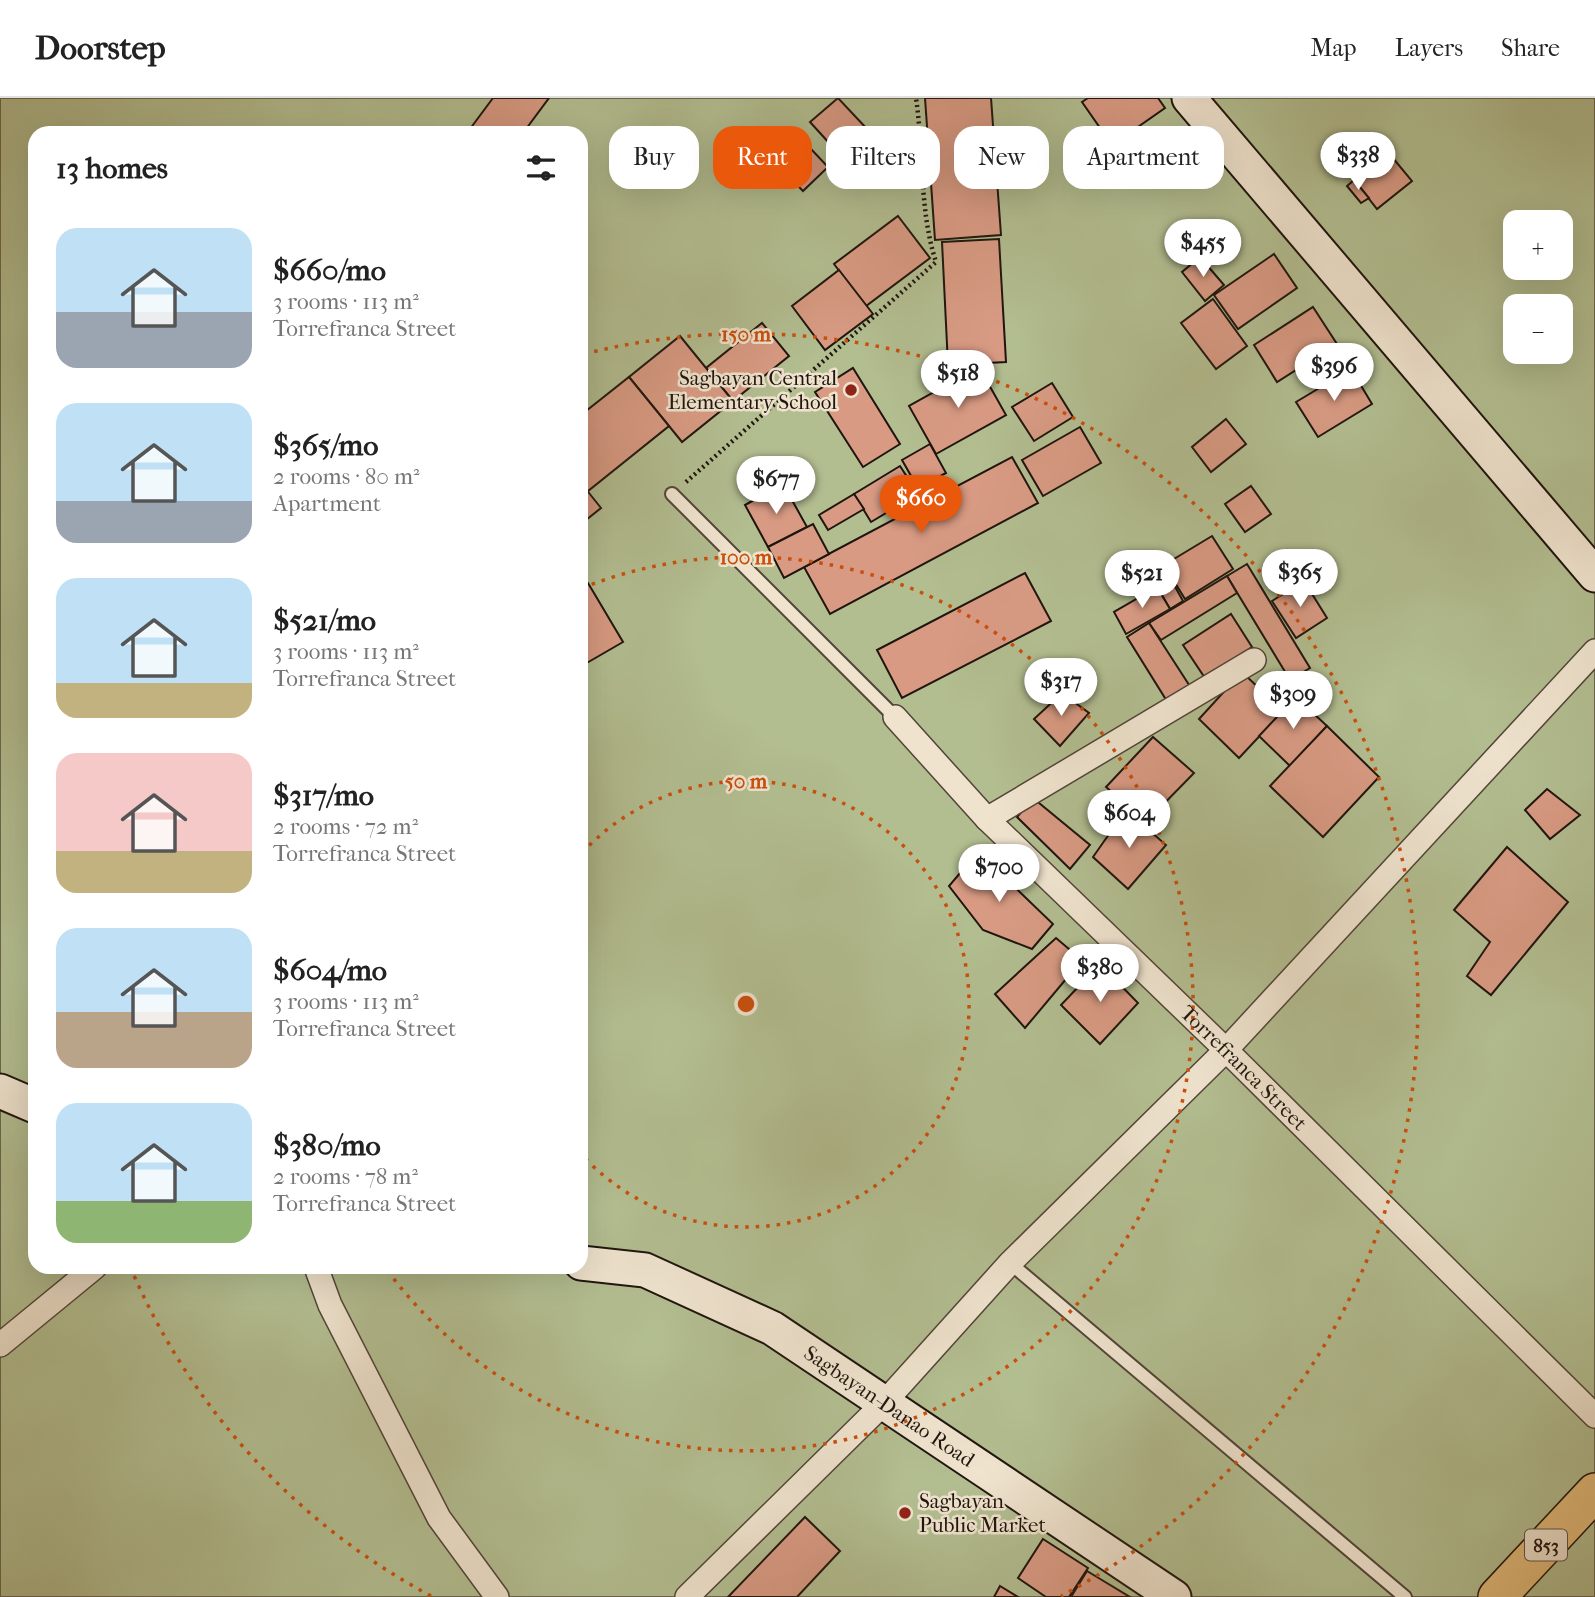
<!DOCTYPE html>
<html lang="en">
<head>
<meta charset="utf-8">
<style>
  :root { --surface:#fff; --page:#f6f6f6; --text:#222; --muted:#767676; --line:#e0e0e0; --accent:#ea580c }
  body { margin:0; font-family:"IM FELL French Canon",serif; background:var(--page); color:var(--text); height:100vh; display:flex; flex-direction:column; font-size:26px; white-space:nowrap }
  * { box-sizing:border-box; margin:0 }
  p { font-size:23px; color:var(--muted) }
  .icon { flex:none; width:38px; height:38px; fill:none; stroke:currentColor; stroke-width:2; stroke-linecap:round; stroke-linejoin:round }
  .map { position:relative; flex:1; overflow:hidden }
  .sheet { position:absolute; left:28px; top:28px; width:560px; height:1148px; display:flex; flex-direction:column; background:var(--surface); border-radius:21px; box-shadow:0 7px 28px #0002 }
  .sheet>* { flex:none }
  .top-card { position:absolute; left:609px; top:28px; width:665px; height:63px; display:flex; gap:14px }
  .buttons { position:absolute; left:1503px; top:112px; display:grid; gap:14px }
  .buttons a { display:grid; place-items:center; width:70px; height:70px; border-radius:14px; background:var(--surface); box-shadow:0 7px 28px #0002; font-size:35px }
  .price { position:absolute; translate:-50% -60px; padding:0 16px; border-radius:24px; background:#fff; color:#222; font-size:23px; line-height:46px; filter:drop-shadow(0 2px 4px #0008) }
  .price::after { content:''; position:absolute; left:50%; top:42px; width:21px; height:16px; margin-left:-10px; background:inherit; clip-path:polygon(0 0,100% 0,50% 100%) }
  .price.active { background:var(--accent); color:#fff }
  ul { padding:0; list-style:none }
  li { display:flex; align-items:center; gap:21px; height:175px; padding:0 28px }
  li span { display:grid; place-items:center; flex:none; width:196px; height:140px; border-radius:21px; color:#555 }
  li>.icon { margin-inline-start:auto }
  span .icon { width:84px; height:84px; fill:#fffc; stroke-width:1 }
  li b { font-size:30px }
  h2 { display:flex; justify-content:space-between; align-items:center; height:84px; padding:0 28px; font-size:30px }
  .chip { padding:0 24px; border-radius:21px; background:var(--surface); box-shadow:0 7px 28px #0002; font-size:24px; line-height:63px }
  .chip.active { background:var(--accent); color:#fff }
  header { display:flex; align-items:center; gap:42px; box-sizing:border-box; height:98px; padding:0 35px; background:var(--surface); border-bottom:2px solid var(--line) }
  header strong { font-size:33px }
  nav { display:flex; gap:38px; margin-inline-start:auto; font-size:24px }
  .map>svg:first-child { display:block }
  .green { fill:#b2bd90; stroke:#68694f; stroke-width:2; fill-rule:evenodd }
  .building { fill:#d89a83; stroke:#1f150e; stroke-width:2 }
  .lines { fill:none; stroke-linecap:round; stroke-linejoin:round }
  .lane-casing { stroke:#514538; stroke-width:16 }
  .street-casing { stroke:#514538; stroke-width:26 }
  .secondary-casing { stroke:#1f150e; stroke-width:37 }
  .primary-casing { stroke:#1f150e; stroke-width:40 }
  .path { stroke:#1f150e; stroke-width:4.5; stroke-dasharray:2 3.5; stroke-linecap:butt }
  .lane { stroke:#efe3ce; stroke-width:12 }
  .street { stroke:#efe3ce; stroke-width:23 }
  .secondary { stroke:#efe3ce; stroke-width:33 }
  .primary { stroke:#e3ba7a; stroke-width:37 }
  .ring { fill:none; stroke:#ca4f0c; stroke-width:3.5; stroke-dasharray:3.5 7 }
  .poi-dot { fill:#8f2418; stroke:#efe3ce; stroke-width:2.5 }
  .labels { text-anchor:middle; stroke-width:5; stroke-linejoin:round; paint-order:stroke }
  .shield { fill:#efe3ce; stroke:#5d5348; stroke-width:2 }
  .shield-label { font-size:19px; font-weight:bold; fill:#1f150e }
  .poi-label { font-size:21px; fill:#1f150e; stroke:#efe3ce; text-anchor:end }
  .street-label { font-size:21px; fill:#1f150e; stroke:#efe3ce }
  .centre { fill:#ca4f0c; stroke:#efe3ce; stroke-width:3.5 }
  .ring-label { font-size:21px; text-anchor:middle; font-weight:bold; fill:#ca4f0c; stroke:#efe3ce; stroke-width:5; stroke-linejoin:round; paint-order:stroke }
</style>
</head>
<body>
<header>
<strong>Doorstep</strong>
<nav><a>Map</a><a>Layers</a><a>Share</a></nav>
</header>
<div class="map">
<svg width="1595" height="1499" viewBox="0 0 1595 1499">
  <rect width="100%" height="100%" fill="#e6d4b4"/>
  <filter id="stains"><feTurbulence type="fractalNoise" baseFrequency=".00286" numOctaves="4"/><feColorMatrix values="0 0 0 0 .2 0 0 0 0 .09 0 0 0 0 .02 0 0 0 .5 -.17"/></filter>
  <radialGradient id="worn" r=".72"><stop offset=".6" stop-color="#630" stop-opacity="0"/><stop offset="1" stop-color="#630" stop-opacity=".3"/></radialGradient>
  <path class="green" d="M0,0H1595V1499H0ZM35,35H581V1169H35ZM1516,124H1561V170H1516ZM1516,208H1561V254H1516Z"/>
  <g class="building">
    <path d="M493,0H549L523,35H476L470,31Z"/>
    <path d="M838,0L868,32L840,57L810,24Z"/>
    <path d="M925,0H991L1001,137L935,142Z"/>
    <path d="M1088,0H1158L1165,10L1112,47L1082,4Z"/>
    <path d="M794,33L828,69L803,93L768,57Z"/>
    <path d="M1378,42L1412,83L1377,111L1344,69Z"/>
    <path d="M1354,82L1369,100L1361,105L1347,88Z"/>
    <path d="M898,118L930,160L866,208L834,166Z"/>
    <path d="M999,141L1006,264L948,267L942,144Z"/>
    <path d="M1274,156L1297,190L1238,231L1214,197Z"/>
    <path d="M1200,159L1224,187L1205,203L1182,174Z"/>
    <path d="M839,172L873,216L825,252L792,208Z"/>
    <path d="M1213,201L1247,248L1216,271L1181,225Z"/>
    <path d="M1313,209L1337,246L1277,284L1254,247Z"/>
    <path d="M762,225L789,258L733,303L706,270Z"/>
    <path d="M680,238L733,303L682,344L629,279Z"/>
    <path d="M979,269L1006,317L936,356L909,308Z"/>
    <path d="M853,270L900,346L863,369L815,294Z"/>
    <path d="M1351,271L1372,306L1318,339L1296,304Z"/>
    <path d="M629,279L669,328L588,393L581,385V317Z"/>
    <path d="M1052,285L1073,319L1034,343L1012,309Z"/>
    <path d="M1226,321L1246,346L1211,374L1192,349Z"/>
    <path d="M1080,329L1101,365L1043,398L1022,362Z"/>
    <path d="M930,346L946,375L918,390L902,362Z"/>
    <path d="M1012,359L1038,405L830,516L804,469Z"/>
    <path d="M900,368L918,396L871,424L854,396Z"/>
    <path d="M581,385L601,410L581,426Z"/>
    <path d="M783,386L807,429L768,449L745,407Z"/>
    <path d="M1251,388L1271,416L1245,434L1225,406Z"/>
    <path d="M854,396L864,411L828,432L819,417Z"/>
    <path d="M813,426L829,456L784,480L768,449Z"/>
    <path d="M1212,438L1233,471L1185,501L1164,467Z"/>
    <path d="M1247,466L1310,570L1290,582L1227,478Z"/>
    <path d="M1163,467L1183,503L1170,511L1149,475Z"/>
    <path d="M1025,475L1051,523L902,600L877,552Z"/>
    <path d="M1227,478L1237,495L1161,542L1149,525Z"/>
    <path d="M1304,483L1327,520L1296,540L1272,503Z"/>
    <path d="M588,485L623,544L585,566L581,559V489Z"/>
    <path d="M1157,489L1170,511L1126,536L1114,514Z"/>
    <path d="M1231,516L1252,549L1205,580L1183,547Z"/>
    <path d="M1149,525L1193,593L1170,608L1127,539Z"/>
    <path d="M1242,574L1283,613L1239,660L1199,621Z"/>
    <path d="M1062,595L1089,615L1060,648L1034,621Z"/>
    <path d="M1296,599L1327,628L1290,668L1259,638Z"/>
    <path d="M1327,628L1379,679L1323,739L1270,688Z"/>
    <path d="M1153,639L1194,675L1146,724L1106,689Z"/>
    <path d="M1547,691L1580,717L1550,741L1525,712Z"/>
    <path d="M1033,700L1090,747L1070,771L1017,719Z"/>
    <path d="M1126,712L1166,747L1128,791L1093,759Z"/>
    <path d="M1507,749L1568,804L1491,897L1467,878L1490,844L1454,812Z"/>
    <path d="M978,754L1053,826L1032,851L983,832L949,788Z"/>
    <path d="M1056,840L1082,862L1025,930L995,896Z"/>
    <path d="M1100,866L1138,905L1100,946L1061,907Z"/>
    <path d="M805,1419L840,1453L797,1499H728Z"/>
    <path d="M1043,1441L1088,1470L1069,1499H1046L1018,1480Z"/>
    <path d="M1087,1473L1130,1499H1071Z"/>
    <path d="M1000,1488L1018,1499H994Z"/>
  </g>
  <g class="lines">
    <g class="lane-casing">
      <g id="lane">
        <path d="M672,396L895,619"/>
        <path d="M1010,1165L1405,1499"/>
      </g>
    </g>
    <g class="street-casing">
      <g id="street">
        <path id="s1" d="M895,619L987,721L1226,952L1595,1318"/>
        <path d="M987,721L1254,562"/>
        <path d="M316,1169L330,1207L439,1420L497,1499"/>
        <path d="M0,1247L95,1169"/>
        <path d="M687,1499L883,1306L1010,1165L1226,952L1595,553"/>
      </g>
    </g>
    <g class="secondary-casing">
      <g id="secondary">
        <path d="M1189,0L1595,477"/>
        <path d="M0,993L35,1008"/>
        <path id="s2" d="M581,1165L645,1172L772,1230L1174,1499"/>
      </g>
    </g>
    <g class="primary-casing">
      <path id="primary" d="M1497,1499L1595,1394"/>
    </g>
    <path class="path" d="M686,384L936,164C919,112 924,55 916,0"/>
    <use href="#lane" class="lane"/>
    <use href="#street" class="street"/>
    <use href="#secondary" class="secondary"/>
    <use href="#primary" class="primary"/>
  </g>
  <g class="ring">
    <path d="M582 755A223 223 0 1 1 582 1057"/>
    <path d="M582 490A447 447 0 1 1 387 1172"/>
    <path d="M431 1498A670 670 0 0 1 132 1173M584 256A670 670 0 0 1 1061 1498"/>
  </g>
  <g class="poi-dot">
    <circle cx="851" cy="292" r="7"/>
    <circle cx="905" cy="1415" r="7"/>
  </g>
  <g class="labels">
    <rect class="shield" x="1525" y="1431.5" width="42" height="31" rx="5"/>
    <g class="shield-label">
      <text x="1546" y="1454">853</text>
    </g>
    <g class="poi-label">
      <text x="837" y="287">Sagbayan Central<tspan x="837" dy="24">Elementary School</tspan></text>
      <text x="919" y="1410" text-anchor="start">Sagbayan<tspan x="919" dy="24">Public Market</tspan></text>
    </g>
    <g class="street-label">
      <text dy="7" stroke="none"><textPath href="#s1" startOffset="495">Torrefranca Street</textPath></text>
      <text dy="7" stroke="none"><textPath href="#s2" startOffset="345">Sagbayan-Danao Road</textPath></text>
    </g>
  </g>
  <circle cx="746" cy="906" r="10" class="centre"/>
  <g class="ring-label">
    <text x="746" y="243">150 m</text>
    <text x="746" y="466">100 m</text>
    <text x="746" y="690">50 m</text>
  </g>
  <rect width="100%" height="100%" filter="url(#stains)"/>
  <rect width="100%" height="100%" fill="url(#worn)"/>
</svg>
<div class="buttons">
<a>+</a>
<a>−</a>
</div>
<b class="price" style="left:1358px;top:94px">$338</b>
<b class="price" style="left:1203px;top:181px">$455</b>
<b class="price" style="left:1334px;top:305px">$396</b>
<b class="price" style="left:958px;top:312px">$518</b>
<b class="price" style="left:776px;top:418px">$677</b>
<b class="price active" style="left:921px;top:437px">$660</b>
<b class="price" style="left:1300px;top:511px">$365</b>
<b class="price" style="left:1142px;top:512px">$521</b>
<b class="price" style="left:1061px;top:620px">$317</b>
<b class="price" style="left:1293px;top:633px">$309</b>
<b class="price" style="left:1129px;top:752px">$604</b>
<b class="price" style="left:999px;top:806px">$700</b>
<b class="price" style="left:1100px;top:906px">$380</b>
<div class="top-card">
<a class="chip">Buy</a>
<a class="chip active">Rent</a>
<a class="chip">Filters</a>
<a class="chip">New</a>
<a class="chip">Apartment</a>
</div>
<section class="sheet">
<h2>13 homes<svg class="icon" aria-label="filters" viewBox="0 0 24 24"><path d="M4 7h16M4 17h16"/><circle cx="9" cy="7" r="2"/><circle cx="15" cy="17" r="2"/></svg></h2>
<ul>
<li><span style="background:linear-gradient(#bfe0f5 60%,#9aa5b1 0)"><svg class="icon" aria-label="home" viewBox="0 0 24 24"><path d="M3 11l9-7 9 7M6 9v11h12V9"/></svg></span><div><b>$660/mo</b><p>3 rooms · 113 m²</p><p>Torrefranca Street</p></div></li>
<li><span style="background:linear-gradient(#bfe0f5 70%,#9aa5b1 0)"><svg class="icon" aria-label="home" viewBox="0 0 24 24"><path d="M3 11l9-7 9 7M6 9v11h12V9"/></svg></span><div><b>$365/mo</b><p>2 rooms · 80 m²</p><p>Apartment</p></div></li>
<li><span style="background:linear-gradient(#bfe0f5 75%,#c2b280 0)"><svg class="icon" aria-label="home" viewBox="0 0 24 24"><path d="M3 11l9-7 9 7M6 9v11h12V9"/></svg></span><div><b>$521/mo</b><p>3 rooms · 113 m²</p><p>Torrefranca Street</p></div></li>
<li><span style="background:linear-gradient(#f6c9c9 70%,#c2b280 0)"><svg class="icon" aria-label="home" viewBox="0 0 24 24"><path d="M3 11l9-7 9 7M6 9v11h12V9"/></svg></span><div><b>$317/mo</b><p>2 rooms · 72 m²</p><p>Torrefranca Street</p></div></li>
<li><span style="background:linear-gradient(#bfe0f5 60%,#b9a48a 0)"><svg class="icon" aria-label="home" viewBox="0 0 24 24"><path d="M3 11l9-7 9 7M6 9v11h12V9"/></svg></span><div><b>$604/mo</b><p>3 rooms · 113 m²</p><p>Torrefranca Street</p></div></li>
<li><span style="background:linear-gradient(#bfe0f5 70%,#8fb573 0)"><svg class="icon" aria-label="home" viewBox="0 0 24 24"><path d="M3 11l9-7 9 7M6 9v11h12V9"/></svg></span><div><b>$380/mo</b><p>2 rooms · 78 m²</p><p>Torrefranca Street</p></div></li>
</ul>
</section>
</div>
</body>
</html>
